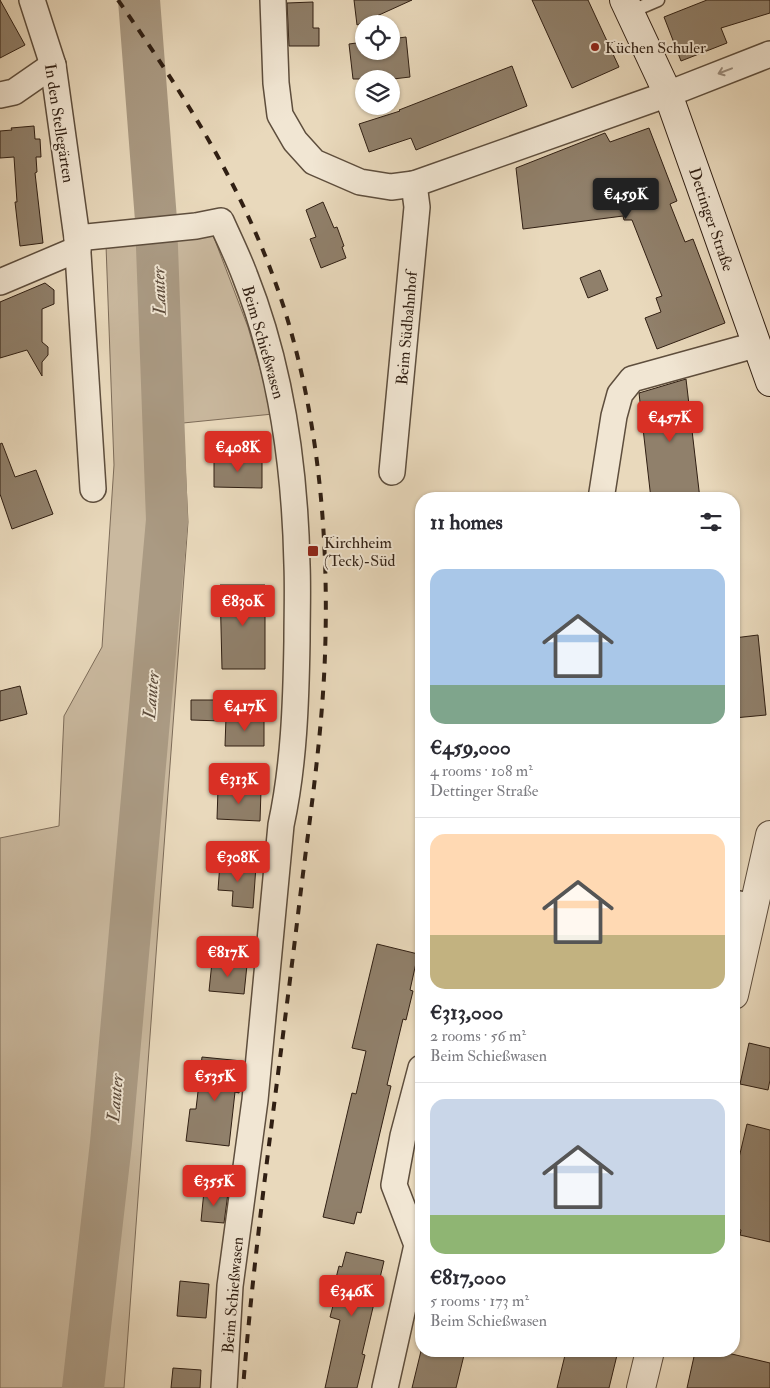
<!DOCTYPE html>
<html lang="en">
<head>
<meta charset="utf-8">
<style>
  :root { --surface:#fff; --page:#f7f7f7; --text:#2b2b33; --muted:#7c7c81; --line:#e1e1e2; --accent:#d93025 }
  body { margin:0; font-family:"IM FELL Double Pica",serif; background:var(--page); color:var(--text); height:100vh; display:flex; flex-direction:column; font-size:19px; white-space:nowrap }
  * { box-sizing:border-box; margin:0 }
  p { font-size:16px; color:var(--muted) }
  .icon { flex:none; width:28px; height:28px; fill:none; stroke:currentColor; stroke-width:2; stroke-linecap:round; stroke-linejoin:round }
  .map { position:relative; flex:1; overflow:hidden }
  .drawer { position:absolute; left:415px; top:492px; width:325px; height:865px; display:flex; flex-direction:column; background:var(--surface); border-radius:20px; box-shadow:0 1px 4px #0004 }
  .drawer>* { flex:none }
  .fabs { position:absolute; left:355px; top:15px; display:grid; gap:10px }
  .fabs a { display:grid; place-items:center; width:45px; height:45px; border-radius:50%; background:var(--surface); box-shadow:0 1px 4px #0004; font-size:25px }
  .price { position:absolute; translate:-50% -42px; padding:0 11px; border-radius:5px; background:var(--accent); color:#fff; font-size:16px; line-height:32px; filter:drop-shadow(0 1px 2px #0008) }
  .price::after { content:''; position:absolute; left:50%; top:30px; width:15px; height:11px; margin-left:-8px; background:inherit; clip-path:polygon(0 0,100% 0,50% 100%) }
  .price.selected { background:#222; color:#fff }
  ul { padding:0; list-style:none }
  li { display:grid; align-content:center; gap:10px; height:265px; padding:0 15px }
  li+li { border-top:1px solid var(--line) }
  li span { display:grid; place-items:center; height:155px; border-radius:15px; color:#555 }
  li>.icon { margin-inline-start:auto }
  span .icon { width:90px; height:90px; fill:#fffc; stroke-width:1 }
  li b { font-size:21px }
  h2 { display:flex; justify-content:space-between; align-items:center; height:60px; padding:0 15px; font-size:21px }
  .map>svg:first-child { display:block }
  .green { fill:#cab99f; stroke:#7d6c59 }
  .lines { fill:none; stroke-linecap:round; stroke-linejoin:round }
  .river { stroke:#aa9a83; stroke-width:42 }
  .building { fill:#90806b; stroke:#301f13 }
  .service-casing { stroke:#5e4e3d; stroke-width:15 }
  .minor-casing { stroke:#5e4e3d; stroke-width:28 }
  .tertiary-casing { stroke:#5e4e3d; stroke-width:30 }
  .secondary-casing { stroke:#301f13; stroke-width:30 }
  .service { stroke:#f1e6d3; stroke-width:12 }
  .minor { stroke:#f1e6d3; stroke-width:25 }
  .tertiary { stroke:#f1e6d3; stroke-width:28 }
  .secondary { stroke:#f1e6d3; stroke-width:28 }
  .rail { stroke:#301f13; stroke-width:4; stroke-dasharray:9 9; stroke-linecap:butt }
  .oneway { stroke:#9a8c7d }
  .poi-dot { fill:#8f2418; stroke:#f1e6d3; stroke-width:2 }
  .labels { text-anchor:middle; stroke-width:4; stroke-linejoin:round; paint-order:stroke }
  .poi-label { font-size:16px; fill:#301f13; stroke:#f1e6d3; text-anchor:start }
  .street-label { font-size:16px; fill:#301f13; stroke:#f1e6d3 }
  .water-label { font-size:18px; font-style:italic; fill:#5b4a3a; stroke:#f1e6d3 }
</style>
</head>
<body>
<div class="map">
<svg width="770" height="1388" viewBox="0 0 770 1388">
  <rect width="100%" height="100%" fill="#e9d9bc"/>
  <filter id="stains"><feTurbulence type="fractalNoise" baseFrequency=".004" numOctaves="4"/><feColorMatrix values="0 0 0 0 .2 0 0 0 0 .09 0 0 0 0 .02 0 0 0 .5 -.17"/></filter>
  <radialGradient id="worn" r=".72"><stop offset=".6" stop-color="#630" stop-opacity="0"/><stop offset="1" stop-color="#630" stop-opacity=".3"/></radialGradient>
  <path class="green" d="M213,235L248,327L273,414L183,423L188,522L124,1388H0V838L59,826L64,716L102,647L114,465L106,245Z"/>
  <g class="lines">
    <path class="river" d="M83,1388L111,1143L167,520L156,220L139,0"/>
  </g>
  <g class="building">
    <path d="M0,0L25,45L0,58Z"/>
    <path d="M354,0H412L357,25Z"/>
    <path d="M532,0H588L619,67L572,88Z"/>
    <path d="M707,0H770V13L721,28L727,43L681,61L664,17Z"/>
    <path d="M313,2V28H319V46H289L287,3Z"/>
    <path d="M406,37L410,77L393,79H353L349,44L364,42V51H391V39Z"/>
    <path d="M512,66L527,106L416,150L411,138L369,152L359,124L400,111L399,110Z"/>
    <path d="M34,126L35,139H40L41,157H36L37,172L35,173L43,243L20,246L15,202H17L14,157L0,158V131L12,130L11,128Z"/>
    <path d="M649,128L677,201L670,204L685,242L693,239L725,323L657,349L645,318L661,312L656,298L662,296L632,220H624L623,216L523,229L516,168L605,133L610,142Z"/>
    <path d="M323,202L334,228L337,227L344,246L342,247L346,258L321,268L310,239L316,237L306,210Z"/>
    <path d="M600,270L608,290L588,298L580,278Z"/>
    <path d="M45,283L54,290V304L42,309V342L48,347V355L42,362V376L27,350L0,358V302Z"/>
    <path d="M686,379L700,499H651L639,393Z"/>
    <path d="M2,443L15,477L36,470L53,514L12,529L0,494V444Z"/>
    <path d="M214,458H262V488L214,487Z"/>
    <path d="M220,585H265V669H222Z"/>
    <path d="M758,635L766,715L734,718V638Z"/>
    <path d="M20,686L27,714L0,721V691Z"/>
    <path d="M191,700H222V721L191,720Z"/>
    <path d="M226,717H264V746H225Z"/>
    <path d="M218,789L261,790L260,821L217,819Z"/>
    <path d="M220,863L256,866L253,908L232,906L233,891L218,890Z"/>
    <path d="M377,944L418,954L410,990L413,991L406,1020L403,1019L387,1085L391,1086L361,1213L357,1212L354,1224L323,1217L352,1093L356,1094L366,1051L352,1048Z"/>
    <path d="M212,962L247,965L244,994L209,991Z"/>
    <path d="M749,1043L770,1048V1080L768,1090L740,1084Z"/>
    <path d="M202,1057L242,1061L239,1093L235,1092L229,1146L186,1141L190,1109H196Z"/>
    <path d="M747,1124L770,1130V1242L740,1235L741,1230L734,1228V1179Z"/>
    <path d="M204,1191L228,1193L224,1223L201,1221Z"/>
    <path d="M346,1252L384,1261L362,1354L365,1355L357,1388H325L340,1320L330,1317L334,1302H330L339,1266L342,1267Z"/>
    <path d="M180,1281L209,1284L206,1318L177,1316Z"/>
    <path d="M421,1351H465L456,1388H412Z"/>
    <path d="M566,1351H618L609,1388H557Z"/>
    <path d="M719,1351L770,1363V1388H687L695,1352L717,1356Z"/>
    <path d="M173,1368L201,1370L200,1388H171Z"/>
  </g>
  <g class="lines">
    <g class="service-casing">
      <path id="service" d="M630,12L658,0"/>
    </g>
    <g class="minor-casing">
      <g id="minor">
        <path d="M32,0L53,65L77,238L93,489"/>
        <path d="M273,0L276,83L280,115L295,141L314,162L360,182L391,187L414,184L668,94L770,54"/>
        <path d="M0,95L14,92L53,65"/>
        <path d="M77,238L196,226L221,221C229,239 238,257 245,276C281,367 295,468 297,565C298,590 297,615 297,641C296,702 294,765 281,825L255,1100L230,1286L224,1388"/>
        <path d="M0,282L78,249"/>
        <path d="M392,472L417,207L414,184"/>
        <path d="M601,499L614,416L620,394L632,379L755,345"/>
        <path d="M734,903L754,907"/>
        <path d="M385,1388L417,1245L394,1185L403,1136L421,1068"/>
      </g>
    </g>
    <g class="tertiary-casing">
      <g id="tertiary">
        <path d="M734,995L770,835"/>
        <path d="M641,1388L650,1351"/>
      </g>
    </g>
    <g class="secondary-casing">
      <path id="secondary" d="M624,0L668,94L770,382"/>
    </g>
    <use href="#service" class="service"/>
    <use href="#minor" class="minor"/>
    <use href="#tertiary" class="tertiary"/>
    <use href="#secondary" class="secondary"/>
    <path class="rail" d="M118,0C187,99 248,194 285,311C319,422 329,539 325,655C322,739 309,823 299,906C280,1067 256,1227 243,1388"/>
  </g>
  <defs><path id="oneway-shaft" d="M-6 0H5M1.5-3L5.5 0L1.5 3" fill="none" stroke-width="1.6" stroke-linecap="round" stroke-linejoin="round" transform="scale(1.25)"/></defs>
  <use class="oneway" href="#oneway-shaft" transform="translate(725 71) rotate(159)"/>
  <g class="poi-dot">
    <circle cx="595" cy="47" r="5"/>
    <rect x="307" y="545" width="12" height="12" rx="2.5"/>
  </g>
  <g class="labels">
    <g class="poi-label">
      <text x="605" y="53">Küchen Schuler</text>
      <text x="324" y="548">Kirchheim<tspan x="324" dy="18">(Teck)-Süd</tspan></text>
    </g>
    <g class="street-label">
      <text transform="translate(60 123) rotate(81)" y="6">In den Stellegärten</text>
      <text transform="translate(712 219) rotate(71)" y="6">Dettinger Straße</text>
      <text transform="translate(406 328) rotate(-85)" y="6">Beim Südbahnhof</text>
      <text transform="translate(264 342) rotate(74)" y="6">Beim Schießwasen</text>
      <text transform="translate(232 1295) rotate(-85)" y="6">Beim Schießwasen</text>
    </g>
    <g class="water-label">
      <text transform="translate(159 291) rotate(-92)" y="6">Lauter</text>
      <text transform="translate(151 695) rotate(-85)" y="6">Lauter</text>
      <text transform="translate(115 1098) rotate(-85)" y="6">Lauter</text>
    </g>
  </g>
  <rect width="100%" height="100%" filter="url(#stains)"/>
  <rect width="100%" height="100%" fill="url(#worn)"/>
</svg>
<div class="fabs">
<a><svg class="icon" aria-label="locate" viewBox="0 0 24 24"><circle cx="12" cy="12" r="6"/><path d="M12 2v4M12 18v4M2 12h4M18 12h4"/></svg></a>
<a><svg class="icon" aria-label="layers" viewBox="0 0 24 24"><path d="M12 4l9 5-9 5-9-5zM3 14l9 5 9-5"/></svg></a>
</div>
<b class="price selected" style="left:626px;top:220px">€459K</b>
<b class="price" style="left:670px;top:443px">€457K</b>
<b class="price" style="left:238px;top:473px">€408K</b>
<b class="price" style="left:243px;top:627px">€830K</b>
<b class="price" style="left:245px;top:732px">€417K</b>
<b class="price" style="left:239px;top:805px">€313K</b>
<b class="price" style="left:238px;top:883px">€308K</b>
<b class="price" style="left:228px;top:978px">€817K</b>
<b class="price" style="left:215px;top:1102px">€535K</b>
<b class="price" style="left:214px;top:1207px">€355K</b>
<b class="price" style="left:352px;top:1317px">€346K</b>
<section class="drawer">
<h2>11 homes<svg class="icon" aria-label="filters" viewBox="0 0 24 24"><path d="M4 7h16M4 17h16"/><circle cx="9" cy="7" r="2"/><circle cx="15" cy="17" r="2"/></svg></h2>
<ul>
<li><span style="background:linear-gradient(#a9c7e8 75%,#7fa58c 0)"><svg class="icon" aria-label="home" viewBox="0 0 24 24"><path d="M3 11l9-7 9 7M6 9v11h12V9"/></svg></span><div><b>€459,000</b><p>4 rooms · 108 m²</p><p>Dettinger Straße</p></div></li>
<li><span style="background:linear-gradient(#ffd9b3 65%,#c2b280 0)"><svg class="icon" aria-label="home" viewBox="0 0 24 24"><path d="M3 11l9-7 9 7M6 9v11h12V9"/></svg></span><div><b>€313,000</b><p>2 rooms · 56 m²</p><p>Beim Schießwasen</p></div></li>
<li><span style="background:linear-gradient(#c9d6e8 75%,#8fb573 0)"><svg class="icon" aria-label="home" viewBox="0 0 24 24"><path d="M3 11l9-7 9 7M6 9v11h12V9"/></svg></span><div><b>€817,000</b><p>5 rooms · 173 m²</p><p>Beim Schießwasen</p></div></li>
</ul>
</section>
</div>
</body>
</html>
